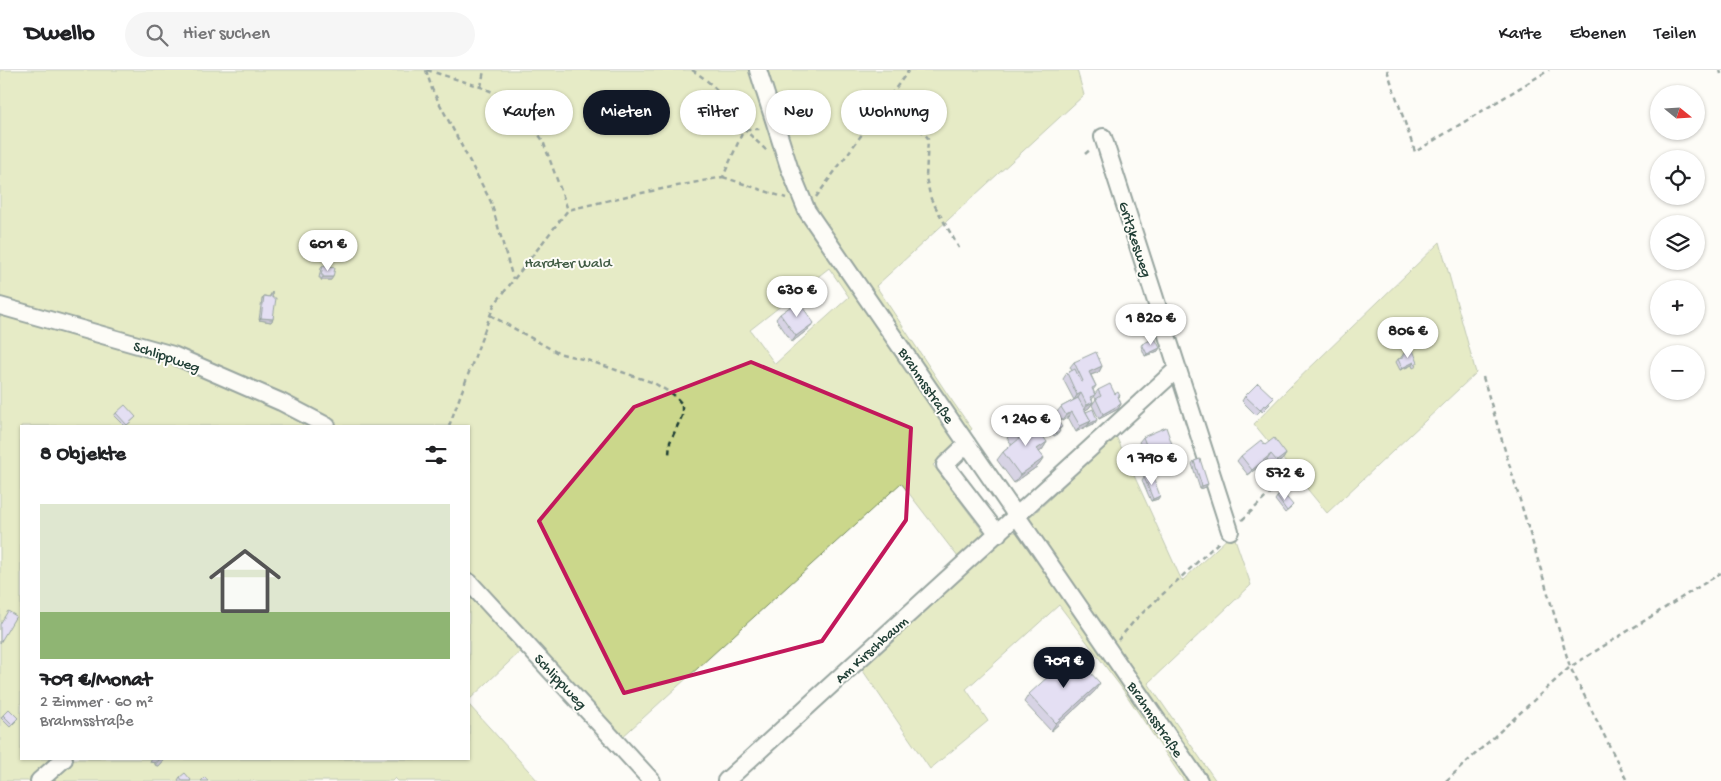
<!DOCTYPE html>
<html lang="de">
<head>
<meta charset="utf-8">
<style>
  :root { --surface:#fff; --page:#f6f6f6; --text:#202124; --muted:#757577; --line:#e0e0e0; --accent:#111827 }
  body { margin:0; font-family:"Gochi Hand",sans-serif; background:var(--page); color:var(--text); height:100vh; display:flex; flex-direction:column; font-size:19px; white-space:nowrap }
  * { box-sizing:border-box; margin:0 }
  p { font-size:16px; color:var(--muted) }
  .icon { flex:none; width:28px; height:28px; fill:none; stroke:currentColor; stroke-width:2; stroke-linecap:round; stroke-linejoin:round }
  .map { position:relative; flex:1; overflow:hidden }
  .details { position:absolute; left:20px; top:355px; width:450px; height:335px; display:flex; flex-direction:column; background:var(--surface); border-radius:0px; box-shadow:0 1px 4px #0004 }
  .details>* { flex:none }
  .banner { position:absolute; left:485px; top:20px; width:475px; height:45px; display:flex; gap:10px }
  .needle { width:32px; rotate:108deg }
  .buttons { position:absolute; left:1650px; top:15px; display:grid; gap:10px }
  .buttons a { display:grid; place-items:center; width:55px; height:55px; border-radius:50%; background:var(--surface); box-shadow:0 1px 4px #0004; font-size:25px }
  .price { position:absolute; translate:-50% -42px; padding:0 11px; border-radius:18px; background:#fff; color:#222; font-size:16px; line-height:32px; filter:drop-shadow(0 1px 2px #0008) }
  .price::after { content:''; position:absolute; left:50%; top:30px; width:15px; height:11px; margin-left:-8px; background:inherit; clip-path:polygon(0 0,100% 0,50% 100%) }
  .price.current { background:var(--accent); color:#fff }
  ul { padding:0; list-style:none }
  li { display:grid; align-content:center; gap:10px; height:265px; padding:0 20px }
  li+li { border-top:1px solid var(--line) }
  li span { display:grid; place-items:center; height:155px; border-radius:0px; color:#555 }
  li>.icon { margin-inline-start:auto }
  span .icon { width:90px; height:90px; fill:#fffc; stroke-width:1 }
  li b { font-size:21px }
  h2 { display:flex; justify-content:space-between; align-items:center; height:60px; padding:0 20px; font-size:21px }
  .tag { padding:0 18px; border-radius:22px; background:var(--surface); box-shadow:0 1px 4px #0004; font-size:18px; line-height:45px }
  .tag.current { background:var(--accent); color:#fff }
  header { display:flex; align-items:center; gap:30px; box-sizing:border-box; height:70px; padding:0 25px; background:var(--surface); border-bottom:1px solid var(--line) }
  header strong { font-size:24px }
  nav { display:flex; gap:28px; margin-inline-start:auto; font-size:18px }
  .search { width:350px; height:45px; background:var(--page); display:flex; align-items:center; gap:12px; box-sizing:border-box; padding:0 18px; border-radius:28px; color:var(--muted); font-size:19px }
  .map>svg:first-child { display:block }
  .green { fill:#cbd78b; stroke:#758a60; fill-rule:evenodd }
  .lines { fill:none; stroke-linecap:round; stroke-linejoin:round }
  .minor-casing { stroke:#1f3d34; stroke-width:20 }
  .path { stroke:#1f3d34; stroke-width:2.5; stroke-dasharray:5 4; stroke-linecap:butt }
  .minor { stroke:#fdfcf7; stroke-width:16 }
  .wall { fill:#a9a2cd; stroke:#1f3d34 }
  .shaded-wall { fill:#8a84a7; stroke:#1f3d34 }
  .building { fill:#c5bcee; stroke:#1f3d34 }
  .marked { fill:none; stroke:#c2185b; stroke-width:4; stroke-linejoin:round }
  .labels { text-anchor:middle; stroke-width:4; stroke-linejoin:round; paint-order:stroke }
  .street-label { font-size:15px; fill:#1f3d34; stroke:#fdfcf7 }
  .park-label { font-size:15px; fill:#415c45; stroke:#fdfcf7 }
</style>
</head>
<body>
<header>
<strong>Dwello</strong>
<div class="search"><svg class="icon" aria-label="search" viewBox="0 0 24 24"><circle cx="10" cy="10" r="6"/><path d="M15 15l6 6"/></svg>Hier suchen</div>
<nav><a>Karte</a><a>Ebenen</a><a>Teilen</a></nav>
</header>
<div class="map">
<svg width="1721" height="711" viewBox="0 0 1721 711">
  <rect width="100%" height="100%" fill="#fdfcf7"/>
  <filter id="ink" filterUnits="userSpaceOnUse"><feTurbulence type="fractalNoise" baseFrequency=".02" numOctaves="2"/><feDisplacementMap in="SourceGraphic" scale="10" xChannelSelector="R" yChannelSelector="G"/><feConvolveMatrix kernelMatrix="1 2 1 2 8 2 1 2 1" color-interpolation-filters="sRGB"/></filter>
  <g filter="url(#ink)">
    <g class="green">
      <path d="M0,0H1077L1084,25L876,216L948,325L972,359L933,395L987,467L961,491L901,413L620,669L525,577L469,630V356H21V689H469V635L538,711H398L395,708L392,711H0ZM829,198L849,227L775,294L750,260Z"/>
      <path d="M1440,172L1476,303L1327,443L1254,354L1289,318Z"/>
      <path d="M1116,366L1182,511L1233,463L1251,515L1148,613L1216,711H1207L1026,449L1031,440L1034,444Z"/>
      <path d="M1014,462H1019L1192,711H1184L1121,617L1059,535L966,619L988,651L930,699L859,595L1007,464Z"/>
    </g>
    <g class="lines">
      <g class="minor-casing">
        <g id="minor">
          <path d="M758,0L789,97L807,141L1199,711"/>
          <path d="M1103,67L1230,461"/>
          <path d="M0,236L173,285L281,332L327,356"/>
          <path d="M967,374L945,395L998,464"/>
          <path d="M469,512L652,711"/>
          <path d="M39,711L64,689"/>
          <path d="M726,711L1177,299"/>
        </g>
      </g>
      <g class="path">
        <path d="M426,0L432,19L491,132L513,209"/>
        <path d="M427,0L481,17L502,26L522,39L543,71L568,140"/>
        <path d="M692,0C705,8 719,20 727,33C733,42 737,51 744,59H762"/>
        <path d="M1387,0L1415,82L1549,0"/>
        <path d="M1720,0L1721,4"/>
        <path d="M481,17L484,0"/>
        <path d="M886,30L904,41L928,68L926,108L931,129L959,178"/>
        <path d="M1085,84L1091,79"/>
        <path d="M723,107L786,128"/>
        <path d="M816,127L909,0"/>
        <path d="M490,245L558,283L590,291L654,313L674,325L682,334V346L670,372L669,385"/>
        <path d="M1483,307L1570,597L1627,711"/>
        <path d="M449,356L494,235L568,140L627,126L723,107L744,59L768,82"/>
        <path d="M1242,450L1282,412"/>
        <path d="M1118,570L1136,549L1220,471"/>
        <path d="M1446,711L1570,597L1721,503"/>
      </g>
      <use href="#minor" class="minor"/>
    </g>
    <g class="wall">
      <path d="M323,196L331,210H321V208H319L321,198Z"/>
      <path d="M272,222L273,249L271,252L259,250L262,229L264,226L269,227Z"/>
      <path d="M780,244L814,253L810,258L792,272L776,249Z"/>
      <path d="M1142,274L1158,281L1145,286L1141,276Z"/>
      <path d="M1405,283L1417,296L1413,298L1412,295L1400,300L1396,292L1398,289L1401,288V287Z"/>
      <path d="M1074,292L1102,296L1099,302L1091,305L1096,316L1093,320L1095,324L1098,320L1115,324L1120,326L1118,328L1121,334L1118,339L1099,349L1092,335L1096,329L1094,326L1092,330L1093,332L1089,338L1085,340L1095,353L1087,357V356L1076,362L1068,347L1062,351L1057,342L1061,337L1074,330L1063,309L1067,303L1072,301L1070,297Z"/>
      <path d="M1245,326L1270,334L1262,342L1261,340L1256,345L1242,331Z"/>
      <path d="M116,343L136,347L126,356H124L114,346Z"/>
      <path d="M1051,355L1062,357L1059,360L1060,361L1058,364L1054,366L1049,358Z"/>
      <path d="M1013,360L1047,372L1042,380L1039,382L1044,388L1038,396L1014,413L997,390L1003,382L1012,375L1007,368Z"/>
      <path d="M1143,367L1170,385L1147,394L1139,372Z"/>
      <path d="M1265,375L1286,384L1283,389L1273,397L1267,390L1248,405L1237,391L1241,386Z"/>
      <path d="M1194,391L1206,417L1200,419L1192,394Z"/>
      <path d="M1144,407L1158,429L1151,431L1142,410Z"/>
      <path d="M1277,427L1291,438L1285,443L1275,430Z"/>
      <path d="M1095,621L1051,661L1024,632L1029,624Z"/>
      <path d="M3,645L16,651L10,657L1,648Z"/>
      <path d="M151,689H165L159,696L155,695V693L150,692Z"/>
      <path d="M180,707L191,711H179L178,710Z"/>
    </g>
    <g class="shaded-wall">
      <path d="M323,207H333L331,210H321Z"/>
      <path d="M261,248L273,249L271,252L259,250Z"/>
      <path d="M814,253L810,258L792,272L796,266Z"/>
      <path d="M1160,278L1158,281L1145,286L1147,284Z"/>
      <path d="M1414,292L1412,295L1400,300L1402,298Z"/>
      <path d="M1102,296L1099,302L1085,307L1089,302Z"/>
      <path d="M1081,323L1078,328L1074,330L1077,325Z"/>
      <path d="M1093,332L1089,338L1084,341L1087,335Z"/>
      <path d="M1121,334L1118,339L1099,349L1103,344Z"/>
      <path d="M1072,342L1068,347L1062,351L1066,345Z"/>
      <path d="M1097,350L1095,353L1087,357L1089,354Z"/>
      <path d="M1091,351L1087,356L1076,362L1080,356Z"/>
      <path d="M1047,372L1042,380L1032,387L1037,379Z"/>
      <path d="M1174,380L1170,385L1147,394L1151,388Z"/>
      <path d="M1271,384L1267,390L1248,405L1252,400Z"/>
      <path d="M1286,384L1283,389L1273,397L1277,391Z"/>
      <path d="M1044,388L1038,396L1014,413L1020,405Z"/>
      <path d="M1208,414L1206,417L1200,419L1202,416Z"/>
      <path d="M1160,426L1158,429L1151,431L1153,429Z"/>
      <path d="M1100,613L1095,621L1051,661L1056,653Z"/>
      <path d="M153,689H158L155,693L150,692Z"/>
      <path d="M163,689H165L159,696L155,695L159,690Z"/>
    </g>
    <g class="building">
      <path d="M323,196L335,198L333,207H323V205H321Z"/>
      <path d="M272,222V228H276L273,249L261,248L264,226L270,227Z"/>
      <path d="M798,231L814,253L796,266L780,244Z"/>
      <path d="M1155,268L1160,278L1147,284L1142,274Z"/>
      <path d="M1413,280L1418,293L1415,295L1414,292L1402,298L1398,289L1403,288V284L1405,283V284Z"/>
      <path d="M1096,282L1102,296L1089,302L1096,316L1092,318L1095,325L1090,327L1093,332L1087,335L1081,323L1077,325L1067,303L1075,299L1081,312L1083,311L1074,292Z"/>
      <path d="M1258,313L1274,328L1266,336L1264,335L1260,340L1245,326Z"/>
      <path d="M1110,314L1115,324L1118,322L1120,326H1118L1121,334L1103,344L1096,329L1101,326L1098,320Z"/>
      <path d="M1078,328L1091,351L1080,356L1072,342L1066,345L1061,337Z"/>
      <path d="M125,335L136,347L127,355L116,343Z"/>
      <path d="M1093,339L1097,350L1089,354V353L1091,351L1086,342Z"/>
      <path d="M1030,348L1047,372L1037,379L1044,388L1020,405L1003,382L1019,369L1013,360Z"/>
      <path d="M1058,351L1062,357L1058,359L1060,361L1056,364L1051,355Z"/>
      <path d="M1166,357L1174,380L1151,388L1143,367Z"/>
      <path d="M1274,368L1286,384L1277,391L1271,384L1252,400L1241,386L1261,370L1265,375Z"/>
      <path d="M1200,389L1208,414L1202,416L1194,391Z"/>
      <path d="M1152,404L1160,426L1153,429L1144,407Z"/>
      <path d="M1282,422L1293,435L1287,441L1277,427Z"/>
      <path d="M8,541L16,546L0,573V554Z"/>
      <path d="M1073,584L1100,613L1056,653L1029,624Z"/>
      <path d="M9,639L18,648L12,654L3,645Z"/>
      <path d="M185,703L191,710L190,711H183L180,707Z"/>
      <path d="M205,707L208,711H201Z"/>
    </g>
  </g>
  <path d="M0 0H1721V711H0ZM751,292L911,358L906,450L822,571L624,623L539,451L634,337Z" fill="#fdfcf7" fill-opacity=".55" fill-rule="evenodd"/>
  <path class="marked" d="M751,292L911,358L906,450L822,571L624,623L539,451L634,337Z"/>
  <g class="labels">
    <g class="street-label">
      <text transform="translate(1136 169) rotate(72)" y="5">Gritzkesweg</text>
      <text transform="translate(167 286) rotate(19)" y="5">Schlippweg</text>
      <text transform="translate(927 315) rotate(56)" y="5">Brahmsstraße</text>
      <text transform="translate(871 579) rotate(-42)" y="5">Am Kirschbaum</text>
      <text transform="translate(561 611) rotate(47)" y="5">Schlippweg</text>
      <text transform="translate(1156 649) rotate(56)" y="5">Brahmsstraße</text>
    </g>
    <g class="park-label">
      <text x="568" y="197">Hardter Wald</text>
    </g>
  </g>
</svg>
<div class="buttons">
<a><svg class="needle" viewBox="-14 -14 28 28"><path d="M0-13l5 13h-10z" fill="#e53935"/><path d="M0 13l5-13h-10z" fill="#757577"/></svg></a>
<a><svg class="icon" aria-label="locate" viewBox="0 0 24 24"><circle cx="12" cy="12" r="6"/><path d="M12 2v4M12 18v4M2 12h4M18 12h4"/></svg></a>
<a><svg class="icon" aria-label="layers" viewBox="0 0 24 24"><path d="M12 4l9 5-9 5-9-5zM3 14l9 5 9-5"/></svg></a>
<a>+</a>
<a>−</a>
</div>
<b class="price" style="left:328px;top:202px">601 €</b>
<b class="price" style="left:797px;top:248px">630 €</b>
<b class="price" style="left:1151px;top:276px">1 820 €</b>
<b class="price" style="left:1408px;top:289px">806 €</b>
<b class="price" style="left:1026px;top:377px">1 240 €</b>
<b class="price" style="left:1152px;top:416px">1 790 €</b>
<b class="price" style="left:1285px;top:431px">572 €</b>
<b class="price current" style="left:1064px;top:619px">709 €</b>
<div class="banner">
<a class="tag">Kaufen</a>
<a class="tag current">Mieten</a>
<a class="tag">Filter</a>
<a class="tag">Neu</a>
<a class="tag">Wohnung</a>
</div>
<section class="details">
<h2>8 Objekte<svg class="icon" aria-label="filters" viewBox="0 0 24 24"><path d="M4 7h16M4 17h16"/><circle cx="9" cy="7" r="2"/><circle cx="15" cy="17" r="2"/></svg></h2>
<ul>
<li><span style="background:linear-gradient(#dfe7d0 70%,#8fb573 0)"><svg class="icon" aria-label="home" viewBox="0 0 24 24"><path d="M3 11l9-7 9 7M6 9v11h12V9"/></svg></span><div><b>709 €/Monat</b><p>2 Zimmer · 60 m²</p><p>Brahmsstraße</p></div></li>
</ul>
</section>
</div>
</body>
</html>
